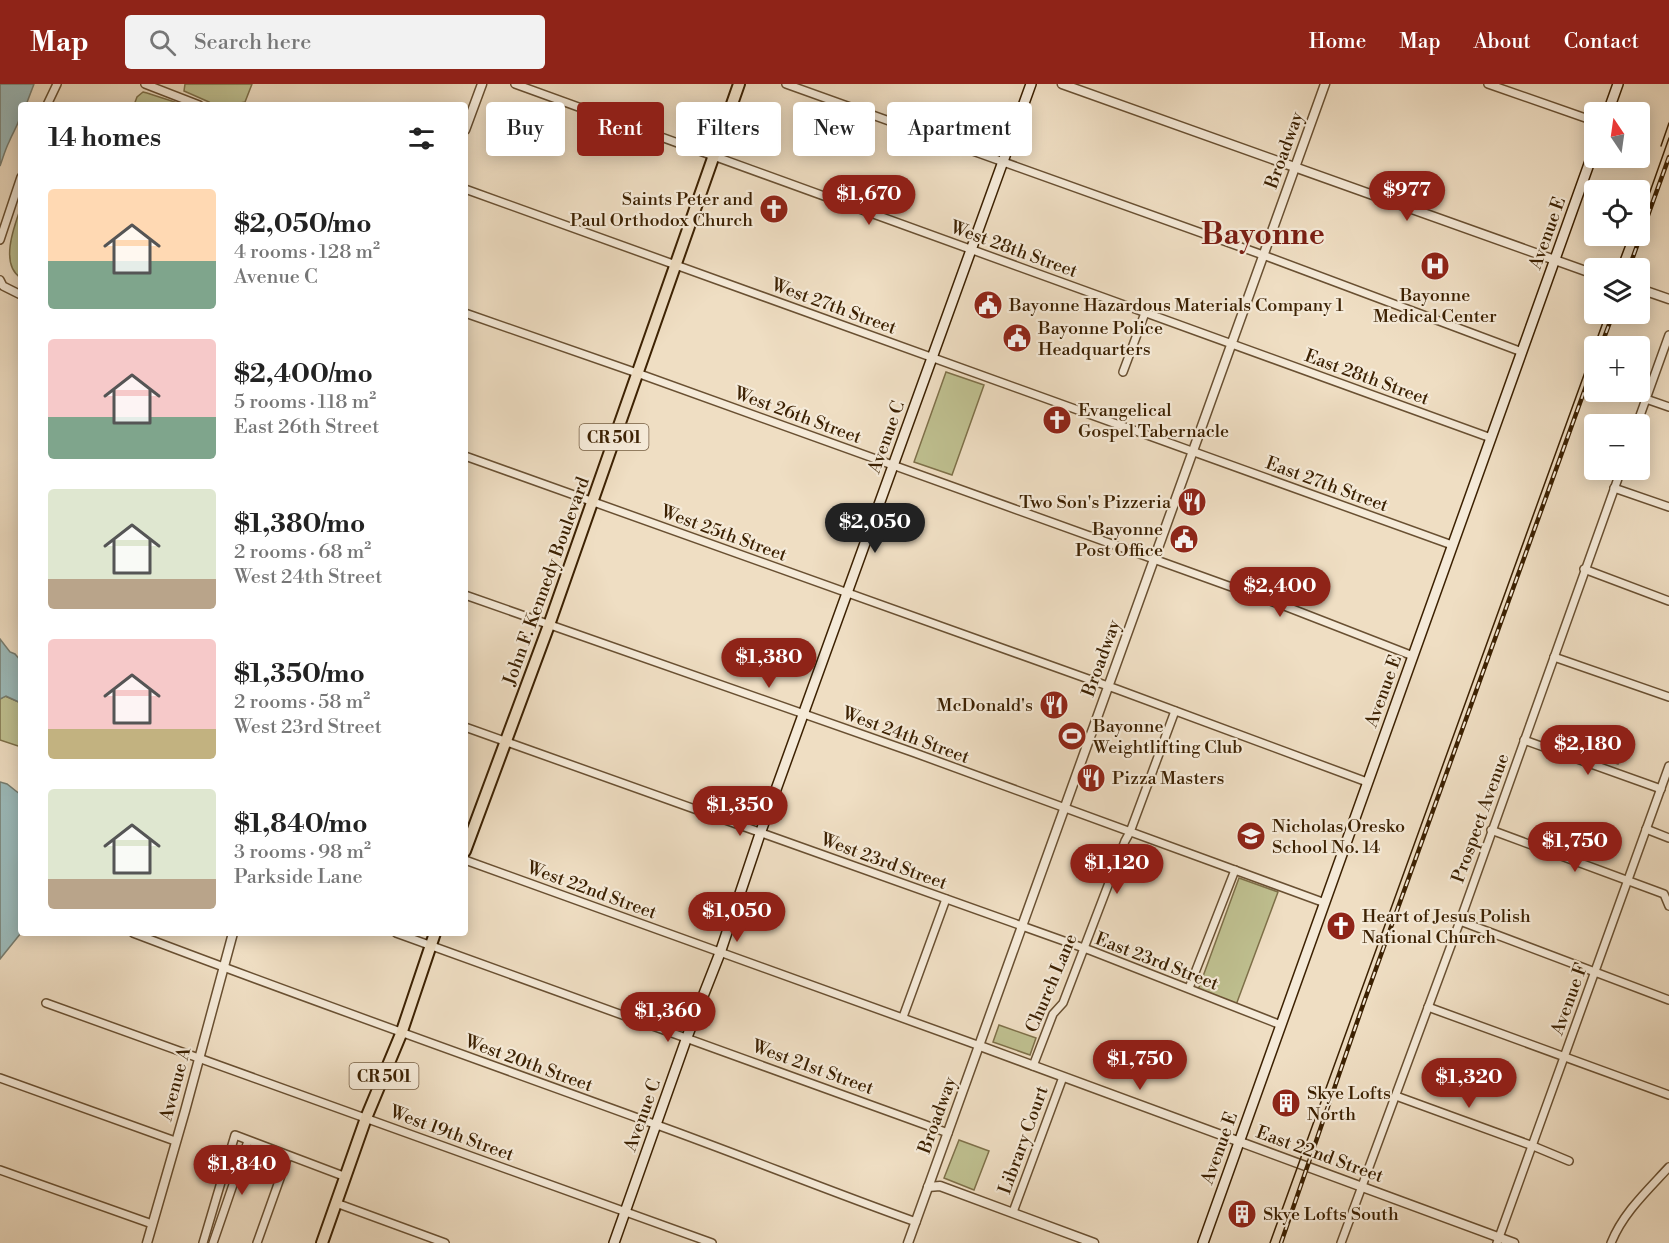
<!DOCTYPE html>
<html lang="en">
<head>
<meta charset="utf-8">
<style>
  :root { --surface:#fff; --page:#f2f2f2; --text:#222; --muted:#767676; --accent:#8f2418 }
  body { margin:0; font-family:"Libre Bodoni",serif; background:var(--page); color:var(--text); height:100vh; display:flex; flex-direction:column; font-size:22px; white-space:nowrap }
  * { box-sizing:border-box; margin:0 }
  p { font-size:20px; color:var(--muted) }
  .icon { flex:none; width:33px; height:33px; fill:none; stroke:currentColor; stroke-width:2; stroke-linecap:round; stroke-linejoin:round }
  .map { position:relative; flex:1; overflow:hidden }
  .drawer { position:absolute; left:18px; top:18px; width:450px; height:834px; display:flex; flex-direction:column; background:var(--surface); border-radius:6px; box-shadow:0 3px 15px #0003 }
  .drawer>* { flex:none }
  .guide { position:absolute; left:486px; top:18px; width:570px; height:54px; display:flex; gap:12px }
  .needle { width:39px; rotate:347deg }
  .tools { position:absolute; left:1584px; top:18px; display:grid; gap:12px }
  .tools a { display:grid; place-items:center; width:66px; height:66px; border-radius:6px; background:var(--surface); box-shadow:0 3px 15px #0003; font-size:30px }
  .price { position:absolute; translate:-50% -51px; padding:0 14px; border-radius:21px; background:var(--accent); color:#fff; font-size:20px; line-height:39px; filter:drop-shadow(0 2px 3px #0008) }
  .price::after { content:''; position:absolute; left:50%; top:36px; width:18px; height:14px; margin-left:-9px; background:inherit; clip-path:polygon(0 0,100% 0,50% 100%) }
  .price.current { background:#222; color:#fff }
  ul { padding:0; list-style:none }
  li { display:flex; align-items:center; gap:18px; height:150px; padding:0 30px }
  li span { display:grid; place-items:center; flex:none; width:168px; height:120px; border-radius:6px; color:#555 }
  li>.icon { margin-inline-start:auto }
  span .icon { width:72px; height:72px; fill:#fffc; stroke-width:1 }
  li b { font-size:26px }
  h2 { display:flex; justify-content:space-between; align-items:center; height:72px; padding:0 30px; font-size:26px }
  .chip { padding:0 21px; border-radius:6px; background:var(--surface); box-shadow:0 3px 15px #0003; font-size:21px; line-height:54px }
  .chip.current { background:var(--accent); color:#fff }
  header { display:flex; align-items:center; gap:36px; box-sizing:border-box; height:84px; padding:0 30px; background:var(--accent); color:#fff }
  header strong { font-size:28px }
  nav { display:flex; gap:33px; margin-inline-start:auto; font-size:21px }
  .search { width:420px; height:54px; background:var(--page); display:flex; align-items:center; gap:15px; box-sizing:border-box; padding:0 21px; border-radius:6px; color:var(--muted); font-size:22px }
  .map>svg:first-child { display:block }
  .green { fill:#bfc090; stroke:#7e7049; stroke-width:1.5 }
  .water { fill:#9cbbbb; stroke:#767d71; stroke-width:1.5 }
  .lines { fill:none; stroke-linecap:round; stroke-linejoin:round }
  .minor-casing { stroke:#695032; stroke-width:10 }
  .tertiary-casing { stroke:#695032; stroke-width:11 }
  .secondary-casing { stroke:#3c2102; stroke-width:12 }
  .primary-casing { stroke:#3c2102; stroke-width:14 }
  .minor { stroke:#f5ead8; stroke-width:7 }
  .tertiary { stroke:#f5ead8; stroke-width:8 }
  .secondary { stroke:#f5ead8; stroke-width:9 }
  .primary { stroke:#efdec3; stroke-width:10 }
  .tram { stroke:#3c2102; stroke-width:1.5 }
  .rail-casing { stroke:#3c2102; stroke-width:4.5 }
  .rail { stroke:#f5ead8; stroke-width:2; stroke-dasharray:7; stroke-linecap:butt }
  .labels { text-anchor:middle; stroke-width:4.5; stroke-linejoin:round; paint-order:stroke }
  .shield { fill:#f5ead8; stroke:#745d42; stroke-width:1.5 }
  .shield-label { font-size:16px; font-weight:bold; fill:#3c2102 }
  .street-label { font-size:18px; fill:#3c2102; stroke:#f5ead8 }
  .poi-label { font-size:18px; fill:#3c2102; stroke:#f5ead8; text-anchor:start }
  .town-label { font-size:30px; font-weight:bold; fill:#7a1f14; stroke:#f5ead8 }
</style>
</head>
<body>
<header>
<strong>Map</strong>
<div class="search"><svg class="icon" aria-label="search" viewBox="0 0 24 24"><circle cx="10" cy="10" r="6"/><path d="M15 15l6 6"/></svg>Search here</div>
<nav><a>Home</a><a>Map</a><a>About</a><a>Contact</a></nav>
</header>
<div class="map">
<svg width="1669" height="1159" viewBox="0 0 1669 1159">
  <rect width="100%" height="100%" fill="#efdec3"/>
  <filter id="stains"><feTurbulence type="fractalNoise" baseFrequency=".00333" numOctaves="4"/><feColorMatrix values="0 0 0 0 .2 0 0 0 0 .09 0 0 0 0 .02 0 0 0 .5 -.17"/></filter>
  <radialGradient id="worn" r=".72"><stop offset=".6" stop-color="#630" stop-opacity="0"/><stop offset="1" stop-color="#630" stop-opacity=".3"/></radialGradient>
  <g class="green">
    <path d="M185,0H252L245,18L230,21H213L209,18L184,7Z"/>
    <path d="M143,8L147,9L184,21H134L137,13Z"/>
    <path d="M21,123V194C0,181 13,145 21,123Z"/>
    <path d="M946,288L984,301L952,391L914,378Z"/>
    <path d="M5,612L21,619V663L0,656V615Z"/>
    <path d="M1619,650L1628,653L1618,680L1609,677Z"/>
    <path d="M1239,794L1278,808L1236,921L1198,906Z"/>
    <path d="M999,941L1036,954L1030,971L993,958Z"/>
    <path d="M959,1056L989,1067L974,1106L944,1094Z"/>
  </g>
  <g class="water">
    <path d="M0,0H34L26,21H21C21,39 15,43 9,58C5,66 3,74 0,82Z"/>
    <path d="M0,555L10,568L15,570L21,577V619L6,612L0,615Z"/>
    <path d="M0,698L7,700L21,711V849L0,875Z"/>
  </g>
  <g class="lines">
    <g class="minor-casing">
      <g id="minor">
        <path d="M145,0L199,21"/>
        <path d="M515,0L1491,354"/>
        <path d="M786,0L1263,171L1522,268"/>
        <path d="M1488,0L1594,37"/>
        <path d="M47,21L57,0"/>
        <path d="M465,105L1452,461"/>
        <path d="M0,156L21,93"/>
        <path d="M0,196L3,202L21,211"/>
        <path d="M465,229L637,289L1287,523L1413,572"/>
        <path d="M1123,288L1145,229"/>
        <path d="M1646,315L1669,323"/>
        <path d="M1637,340L1669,251"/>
        <path d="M465,372L1119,606L1367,698"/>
        <path d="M1614,404L1669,423"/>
        <path d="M1584,485L1669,517"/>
        <path d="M465,511L915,669L1325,819"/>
        <path d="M1554,573L1669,613"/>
        <path d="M465,643L1092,867L1281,941"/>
        <path d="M1524,656L1661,705"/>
        <path d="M1646,745L1669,754"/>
        <path d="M1491,746L1664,810L1669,822"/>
        <path d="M465,776L980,962"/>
        <path d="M1460,837L1669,916"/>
        <path d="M133,849C306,915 482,977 657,1041C743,1072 829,1107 916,1138"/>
        <path d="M396,849L948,1049"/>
        <path d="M1189,904L1235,786"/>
        <path d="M46,919L712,1159"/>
        <path d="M1428,923L1669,1011"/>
        <path d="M903,933L946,815"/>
        <path d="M1033,982L1053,930L1063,919L1125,757L1130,748L1175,627"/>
        <path d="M0,994L175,1057"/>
        <path d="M1396,1012L1533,1062L1569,1077"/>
        <path d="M0,1086L152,1140"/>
        <path d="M336,1119L445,1159"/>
        <path d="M1013,1128L1063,993"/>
        <path d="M203,1159L235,1051L346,1093"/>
        <path d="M213,1159L248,1057"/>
        <path d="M257,1159L288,1072"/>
        <path d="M1341,1159L1460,837L1621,386"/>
        <path d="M1497,1159L1669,682"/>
        <path d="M1611,1159C1623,1129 1647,1107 1669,1083"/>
      </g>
    </g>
    <g class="tertiary-casing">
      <g id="tertiary">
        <path d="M1062,0L1594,190"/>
        <path d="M465,46L482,0"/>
        <path d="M1640,205L1669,215"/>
        <path d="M980,962L1514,1159"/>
        <path d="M928,1103L940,1102L1094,1159"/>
        <path d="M147,1159L185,1027L233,849"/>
        <path d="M908,1159L1325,0"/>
      </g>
    </g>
    <g class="secondary-casing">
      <g id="secondary">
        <path d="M1608,28L1618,0"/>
        <path d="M614,1159L687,953L720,869L761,747L847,509L1031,0"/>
        <path d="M1203,1159L1594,66"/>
      </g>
    </g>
    <g class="primary-casing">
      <g id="primary">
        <path d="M465,767L549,541L739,0"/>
        <path d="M322,1159L366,1034L401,950L435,849"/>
      </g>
    </g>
    <use href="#minor" class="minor"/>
    <use href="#tertiary" class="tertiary"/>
    <use href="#secondary" class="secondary"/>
    <use href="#primary" class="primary"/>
    <g class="tram">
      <path d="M1661,62L1669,39"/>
      <path d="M1640,136L1669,54"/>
      <path d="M1617,184L1629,152"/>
      <path d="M1270,1159L1606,230"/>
    </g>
    <g class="rail-casing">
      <g id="rail">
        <path d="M1629,184L1669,73"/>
        <path d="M1601,262L1613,230"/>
        <path d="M1281,1159L1364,918L1594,280"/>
      </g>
    </g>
    <use href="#rail" class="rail"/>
  </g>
  <defs>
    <g id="church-disc" transform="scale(1.5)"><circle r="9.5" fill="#8f2418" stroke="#f5ead8"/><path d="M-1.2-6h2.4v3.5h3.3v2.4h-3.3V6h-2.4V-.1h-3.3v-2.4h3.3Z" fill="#fff"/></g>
    <g id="hospital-disc" transform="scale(1.5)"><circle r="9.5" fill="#8f2418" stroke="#f5ead8"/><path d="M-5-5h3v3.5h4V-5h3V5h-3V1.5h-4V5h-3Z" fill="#fff"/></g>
    <g id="civic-disc" transform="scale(1.5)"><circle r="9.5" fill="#8f2418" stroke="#f5ead8"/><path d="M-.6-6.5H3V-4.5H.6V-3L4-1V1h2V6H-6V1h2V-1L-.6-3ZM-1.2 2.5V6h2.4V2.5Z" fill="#fff"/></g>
    <g id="restaurant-disc" transform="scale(1.5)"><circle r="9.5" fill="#8f2418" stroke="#f5ead8"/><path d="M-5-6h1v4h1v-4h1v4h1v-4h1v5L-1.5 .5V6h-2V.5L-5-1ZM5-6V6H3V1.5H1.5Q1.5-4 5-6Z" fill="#fff"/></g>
    <g id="stadium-disc" transform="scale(1.5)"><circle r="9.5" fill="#8f2418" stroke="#f5ead8"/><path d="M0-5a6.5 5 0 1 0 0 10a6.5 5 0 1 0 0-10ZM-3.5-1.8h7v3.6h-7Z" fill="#fff"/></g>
    <g id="school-disc" transform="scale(1.5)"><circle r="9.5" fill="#8f2418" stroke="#f5ead8"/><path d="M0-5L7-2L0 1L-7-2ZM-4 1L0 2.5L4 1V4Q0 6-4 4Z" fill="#fff"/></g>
    <g id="building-disc" transform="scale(1.5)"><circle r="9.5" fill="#8f2418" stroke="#f5ead8"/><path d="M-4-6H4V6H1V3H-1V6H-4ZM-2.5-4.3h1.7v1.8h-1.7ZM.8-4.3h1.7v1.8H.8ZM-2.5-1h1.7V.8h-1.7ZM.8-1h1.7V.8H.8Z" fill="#fff"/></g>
  </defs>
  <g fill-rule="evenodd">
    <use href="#church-disc" x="774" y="125"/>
    <use href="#hospital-disc" x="1435" y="182"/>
    <use href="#civic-disc" x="988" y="221"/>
    <use href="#civic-disc" x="1017" y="254"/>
    <use href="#church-disc" x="1057" y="336"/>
    <use href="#restaurant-disc" x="1192" y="418"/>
    <use href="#civic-disc" x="1184" y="455"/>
    <use href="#restaurant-disc" x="1054" y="621"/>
    <use href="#stadium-disc" x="1072" y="652"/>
    <use href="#restaurant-disc" x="1091" y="694"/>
    <use href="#school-disc" x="1251" y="752"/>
    <use href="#church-disc" x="1341" y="842"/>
    <use href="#building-disc" x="1286" y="1019"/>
    <use href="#building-disc" x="1242" y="1130"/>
  </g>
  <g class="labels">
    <g class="shield">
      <rect x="579.5" y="340" width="69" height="26" rx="4.5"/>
      <rect x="349.5" y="979" width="69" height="26" rx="4.5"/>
    </g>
    <g class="shield-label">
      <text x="614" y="359">CR 501</text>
      <text x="384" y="998">CR 501</text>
    </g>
    <g class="street-label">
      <text transform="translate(1284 66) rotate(-70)" y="6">Broadway</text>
      <text transform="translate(1547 149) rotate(-70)" y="6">Avenue E</text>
      <text transform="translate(1014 165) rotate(20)" y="6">West 28th Street</text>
      <text transform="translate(834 222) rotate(20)" y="6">West 27th Street</text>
      <text transform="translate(1367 293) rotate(20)" y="6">East 28th Street</text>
      <text transform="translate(798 331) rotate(20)" y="6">West 26th Street</text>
      <text transform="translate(886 353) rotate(-70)" y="6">Avenue C</text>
      <text transform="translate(1327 400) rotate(20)" y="6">East 27th Street</text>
      <text transform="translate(724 449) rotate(20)" y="6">West 25th Street</text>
      <text transform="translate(546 497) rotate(-70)" y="6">John F. Kennedy Boulevard</text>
      <text transform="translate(1101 574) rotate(-70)" y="6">Broadway</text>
      <text transform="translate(1383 607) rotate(-70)" y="6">Avenue E</text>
      <text transform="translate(906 651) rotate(20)" y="6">West 24th Street</text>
      <text transform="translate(1480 734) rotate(-70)" y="6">Prospect Avenue</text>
      <text transform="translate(884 777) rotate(20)" y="6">West 23rd Street</text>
      <text transform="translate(592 806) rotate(20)" y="6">West 22nd Street</text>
      <text transform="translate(1157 877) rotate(21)" y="6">East 23rd Street</text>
      <text transform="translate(1051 899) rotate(-67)" y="6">Church Lane</text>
      <text transform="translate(1569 915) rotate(-70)" y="6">Avenue F</text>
      <text transform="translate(529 979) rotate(20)" y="6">West 20th Street</text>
      <text transform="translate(813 983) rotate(20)" y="6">West 21st Street</text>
      <text transform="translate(175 1000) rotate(-75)" y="6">Avenue A</text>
      <text transform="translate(642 1031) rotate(-70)" y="6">Avenue C</text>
      <text transform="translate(937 1031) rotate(-70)" y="6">Broadway</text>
      <text transform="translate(452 1049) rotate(20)" y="6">West 19th Street</text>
      <text transform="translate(1023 1056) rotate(-70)" y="6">Library Court</text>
      <text transform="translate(1219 1064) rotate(-70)" y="6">Avenue E</text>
      <text transform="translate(1320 1070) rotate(20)" y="6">East 22nd Street</text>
    </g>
    <g class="poi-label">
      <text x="753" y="121" text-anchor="end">Saints Peter and<tspan x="753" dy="21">Paul Orthodox Church</tspan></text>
      <text x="1435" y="217" text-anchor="middle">Bayonne<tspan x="1435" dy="21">Medical Center</tspan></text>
      <text x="1009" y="227">Bayonne Hazardous Materials Company 1</text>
      <text x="1038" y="250">Bayonne Police<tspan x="1038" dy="21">Headquarters</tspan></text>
      <text x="1078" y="332">Evangelical<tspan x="1078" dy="21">Gospel Tabernacle</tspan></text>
      <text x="1171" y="424" text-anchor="end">Two Son's Pizzeria</text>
      <text x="1163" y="451" text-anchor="end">Bayonne<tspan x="1163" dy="21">Post Office</tspan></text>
      <text x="1033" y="627" text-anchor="end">McDonald's</text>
      <text x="1093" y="648">Bayonne<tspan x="1093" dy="21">Weightlifting Club</tspan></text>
      <text x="1112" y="700">Pizza Masters</text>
      <text x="1272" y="748">Nicholas Oresko<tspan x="1272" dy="21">School No. 14</tspan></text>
      <text x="1362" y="838">Heart of Jesus Polish<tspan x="1362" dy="21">National Church</tspan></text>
      <text x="1307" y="1015">Skye Lofts<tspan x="1307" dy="21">North</tspan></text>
      <text x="1263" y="1136">Skye Lofts South</text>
    </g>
    <g class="town-label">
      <text x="1263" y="160">Bayonne</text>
    </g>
  </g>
  <rect width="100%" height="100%" filter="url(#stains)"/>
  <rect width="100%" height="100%" fill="url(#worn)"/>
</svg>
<div class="tools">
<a><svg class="needle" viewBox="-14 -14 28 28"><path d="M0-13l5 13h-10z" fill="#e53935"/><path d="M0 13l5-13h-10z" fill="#767676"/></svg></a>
<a><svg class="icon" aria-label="locate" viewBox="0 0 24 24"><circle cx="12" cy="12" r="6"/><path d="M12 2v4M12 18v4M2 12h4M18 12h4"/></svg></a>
<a><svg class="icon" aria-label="layers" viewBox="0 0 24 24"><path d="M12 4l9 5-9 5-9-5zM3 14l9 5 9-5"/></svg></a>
<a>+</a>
<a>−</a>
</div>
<b class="price" style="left:1407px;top:138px">$977</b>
<b class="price" style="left:869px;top:142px">$1,670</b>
<b class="price current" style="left:875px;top:470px">$2,050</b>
<b class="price" style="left:1280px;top:534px">$2,400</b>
<b class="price" style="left:769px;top:605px">$1,380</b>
<b class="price" style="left:1588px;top:692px">$2,180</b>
<b class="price" style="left:740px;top:753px">$1,350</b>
<b class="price" style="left:1575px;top:789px">$1,750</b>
<b class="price" style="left:1117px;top:811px">$1,120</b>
<b class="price" style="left:737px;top:859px">$1,050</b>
<b class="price" style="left:668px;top:959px">$1,360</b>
<b class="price" style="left:1140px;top:1007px">$1,750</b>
<b class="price" style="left:1469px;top:1025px">$1,320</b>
<b class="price" style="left:242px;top:1112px">$1,840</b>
<div class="guide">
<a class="chip">Buy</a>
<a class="chip current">Rent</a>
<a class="chip">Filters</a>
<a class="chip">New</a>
<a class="chip">Apartment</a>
</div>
<section class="drawer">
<h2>14 homes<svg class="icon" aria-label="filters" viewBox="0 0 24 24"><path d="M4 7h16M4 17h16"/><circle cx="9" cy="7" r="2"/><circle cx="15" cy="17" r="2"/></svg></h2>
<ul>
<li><span style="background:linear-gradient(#ffd9b3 60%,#7fa58c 0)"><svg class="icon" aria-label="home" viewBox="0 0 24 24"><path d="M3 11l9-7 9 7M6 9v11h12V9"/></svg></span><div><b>$2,050/mo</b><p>4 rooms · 128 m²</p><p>Avenue C</p></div></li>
<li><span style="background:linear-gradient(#f6c9c9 65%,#7fa58c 0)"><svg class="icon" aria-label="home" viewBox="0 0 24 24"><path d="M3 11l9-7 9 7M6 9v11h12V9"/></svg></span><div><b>$2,400/mo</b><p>5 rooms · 118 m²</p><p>East 26th Street</p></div></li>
<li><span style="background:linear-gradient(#dfe7d0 75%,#b9a48a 0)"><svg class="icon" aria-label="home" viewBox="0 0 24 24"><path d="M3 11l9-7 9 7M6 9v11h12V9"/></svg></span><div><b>$1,380/mo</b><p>2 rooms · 68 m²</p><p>West 24th Street</p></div></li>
<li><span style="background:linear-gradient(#f6c9c9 75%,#c2b280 0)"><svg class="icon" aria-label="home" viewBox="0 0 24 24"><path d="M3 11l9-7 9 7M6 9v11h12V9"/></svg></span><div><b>$1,350/mo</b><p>2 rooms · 58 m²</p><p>West 23rd Street</p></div></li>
<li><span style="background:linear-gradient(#dfe7d0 75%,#b9a48a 0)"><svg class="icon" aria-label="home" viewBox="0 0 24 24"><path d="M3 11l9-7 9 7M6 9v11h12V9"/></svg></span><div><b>$1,840/mo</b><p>3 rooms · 98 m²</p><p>Parkside Lane</p></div></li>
</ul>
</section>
</div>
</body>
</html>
